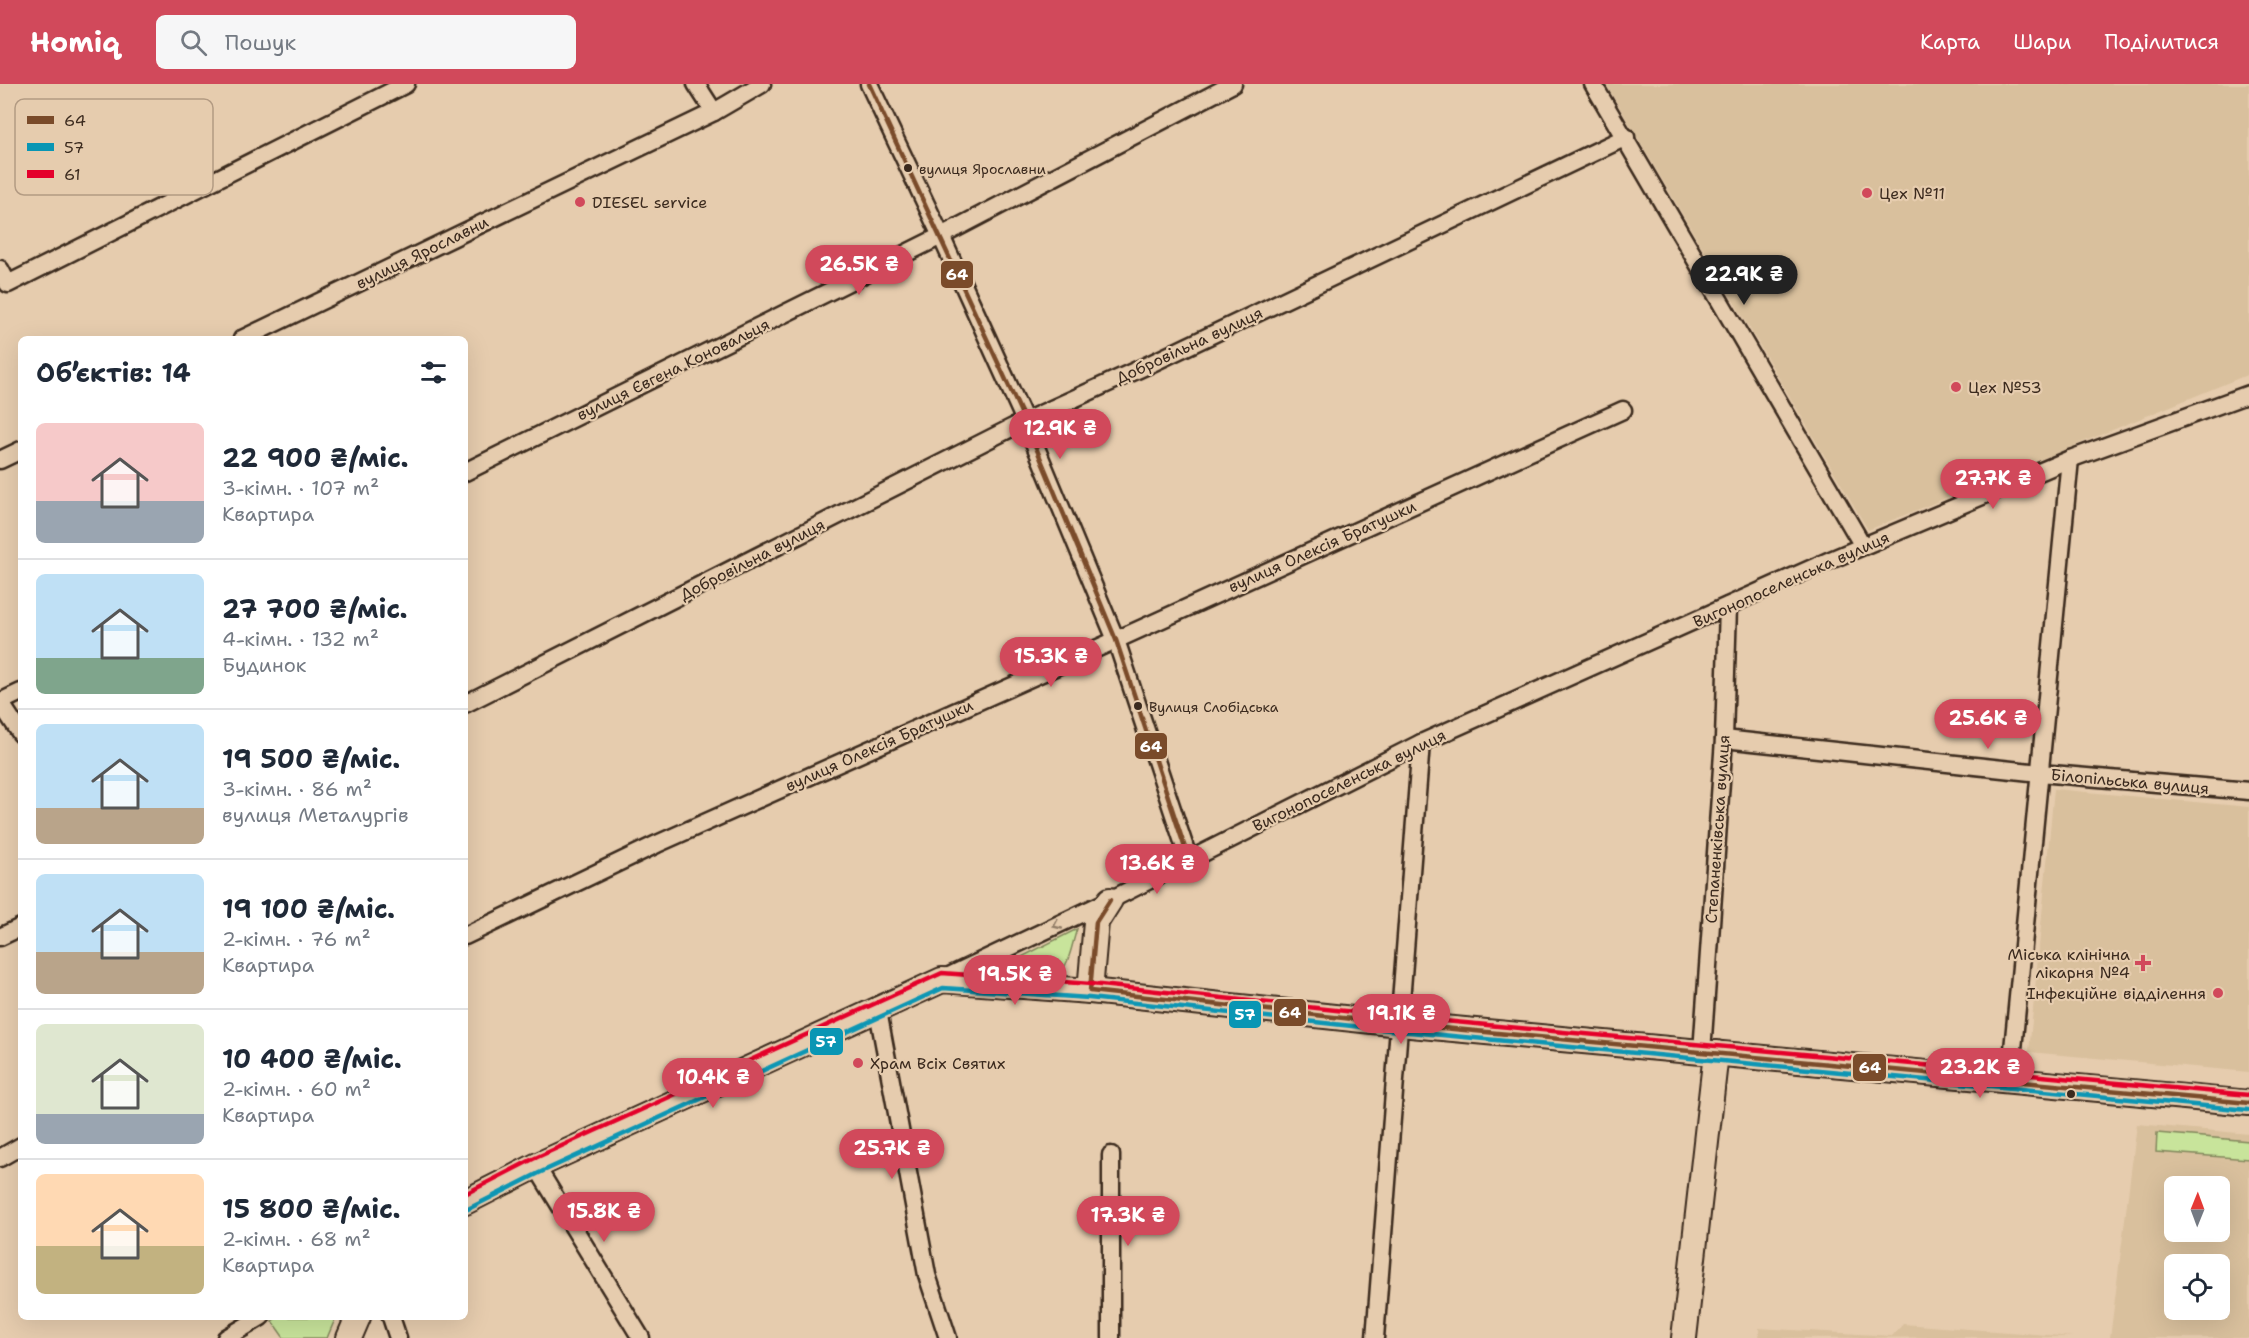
<!DOCTYPE html>
<html lang="uk">
<head>
<meta charset="utf-8">
<style>
  :root { --surface:#fff; --page:#f6f6f7; --text:#1f2937; --muted:#747a83; --line:#e0e1e3; --accent:#d1495b }
  body { margin:0; font-family:"Shantell Sans",sans-serif; background:var(--page); color:var(--text); height:100vh; display:flex; flex-direction:column; font-size:22px; white-space:nowrap }
  * { box-sizing:border-box; margin:0 }
  p { font-size:20px; color:var(--muted) }
  .icon { flex:none; width:33px; height:33px; fill:none; stroke:currentColor; stroke-width:2; stroke-linecap:round; stroke-linejoin:round }
  .map { position:relative; flex:1; overflow:hidden }
  .sheet { position:absolute; left:18px; top:252px; width:450px; height:984px; display:flex; flex-direction:column; background:var(--surface); border-radius:9px; box-shadow:0 6px 24px #0002 }
  .sheet>* { flex:none }
  .needle { width:39px; rotate:1deg }
  .controls { position:absolute; left:2164px; top:1092px; display:grid; gap:12px }
  .controls a { display:grid; place-items:center; width:66px; height:66px; border-radius:9px; background:var(--surface); box-shadow:0 6px 24px #0002; font-size:30px }
  .price { position:absolute; translate:-50% -51px; padding:0 14px; border-radius:21px; background:var(--accent); color:#fff; font-size:20px; line-height:39px; filter:drop-shadow(0 2px 3px #0008) }
  .price::after { content:''; position:absolute; left:50%; top:36px; width:18px; height:14px; margin-left:-9px; background:inherit; clip-path:polygon(0 0,100% 0,50% 100%) }
  .price.current { background:#222; color:#fff }
  ul { padding:0; list-style:none }
  li { display:flex; align-items:center; gap:18px; height:150px; padding:0 18px }
  li+li { border-top:2px solid var(--line) }
  li span { display:grid; place-items:center; flex:none; width:168px; height:120px; border-radius:9px; color:#555 }
  li>.icon { margin-inline-start:auto }
  span .icon { width:72px; height:72px; fill:#fffc; stroke-width:1 }
  li b { font-size:26px }
  h2 { display:flex; justify-content:space-between; align-items:center; height:72px; padding:0 18px; font-size:26px }
  header { display:flex; align-items:center; gap:36px; box-sizing:border-box; height:84px; padding:0 30px; background:var(--accent); color:#fff }
  header strong { font-size:28px }
  nav { display:flex; gap:33px; margin-inline-start:auto; font-size:21px }
  .search { width:420px; height:54px; background:var(--page); display:flex; align-items:center; gap:15px; box-sizing:border-box; padding:0 21px; border-radius:9px; color:var(--muted); font-size:22px }
  .map>svg:first-child { display:block }
  .built { fill:#d9c09d; fill-rule:evenodd }
  .green { fill:#c8e49b; stroke:#82875c; stroke-width:1.5 }
  .lines { fill:none; stroke-linecap:round; stroke-linejoin:round }
  .minor-casing { stroke:#3b2a1e; stroke-width:21 }
  .secondary-casing { stroke:#3b2a1e; stroke-width:28 }
  .minor { stroke:#e6ccae; stroke-width:16 }
  .secondary { stroke:#e6ccae; stroke-width:24 }
  .bus-1-casing { stroke:#e6ccae; stroke-width:9 }
  .bus-2-casing { stroke:#e6ccae; stroke-width:9 }
  .bus-3-casing { stroke:#e6ccae; stroke-width:9 }
  .bus-1 { stroke:#7a4b2a; stroke-width:4.5 }
  .bus-2 { stroke:#0996b4; stroke-width:4.5 }
  .bus-3 { stroke:#e4002b; stroke-width:4.5 }
  .oneway { stroke:#907b66 }
  .bus-dot { fill:#3b2a1e; stroke:#e6ccae; stroke-width:2 }
  .poi-dot { fill:#d1495b; stroke:#e6ccae; stroke-width:2 }
  .labels { text-anchor:middle; stroke-width:4.5; stroke-linejoin:round; paint-order:stroke }
  .bus-label { font-size:14px; fill:#3b2a1e; stroke:#e6ccae; text-anchor:start }
  .poi-label { font-size:16px; fill:#3b2a1e; stroke:#e6ccae; text-anchor:start }
  .street-label { font-size:16px; fill:#3b2a1e; stroke:#e6ccae }
  .key { fill:#e6ccae; stroke:#b39b83; stroke-width:1.5 }
  .key-label { font-size:16px; fill:#3b2a1e }
  .line-badge { stroke:#e6ccae; stroke-width:2 }
  .badge-label { font-size:16px; text-anchor:middle; font-weight:bold; fill:#fff }
</style>
</head>
<body>
<header>
<strong>Homiq</strong>
<div class="search"><svg class="icon" aria-label="search" viewBox="0 0 24 24"><circle cx="10" cy="10" r="6"/><path d="M15 15l6 6"/></svg>Пошук</div>
<nav><a>Карта</a><a>Шари</a><a>Поділитися</a></nav>
</header>
<div class="map">
<svg width="2249" height="1254" viewBox="0 0 2249 1254">
  <rect width="100%" height="100%" fill="#e6ccae"/>
  <filter id="ink" filterUnits="userSpaceOnUse"><feTurbulence type="fractalNoise" baseFrequency=".0167" numOctaves="2"/><feDisplacementMap in="SourceGraphic" scale="12" xChannelSelector="R" yChannelSelector="G"/><feConvolveMatrix kernelMatrix="1 2 1 2 8 2 1 2 1" color-interpolation-filters="sRGB"/></filter>
  <g filter="url(#ink)">
    <g class="built">
      <path d="M1606,0H2249V290L1868,446Z"/>
      <path d="M2054,705L2249,723V988L2029,968Z"/>
      <path d="M2137,1040L2249,1050V1254H2110ZM2175,1102H2220V1148H2175ZM2175,1180H2220V1226H2175Z"/>
      <path d="M1903,1240L2073,1253L1759,1254V1244L1892,1252Z"/>
    </g>
    <g class="green">
      <path d="M1077,845C1073,856 1071,871 1065,882C1054,901 1012,890 992,888Z"/>
      <path d="M2157,1049L2249,1057V1075L2156,1068Z"/>
      <path d="M278,1233H336L327,1254H284L272,1237Z"/>
    </g>
    <g class="lines">
      <g class="minor-casing">
        <g id="minor">
          <path d="M696,0L714,28"/>
          <path d="M869,0L941,152L1025,337L1116,556L1189,776"/>
          <path d="M1593,0L1863,462"/>
          <path d="M0,185L8,200L406,0"/>
          <path d="M242,255L714,28L762,0"/>
          <path d="M0,376L21,366"/>
          <path d="M465,388L941,152L1233,0"/>
          <path d="M0,618L21,650"/>
          <path d="M0,618L21,608"/>
          <path d="M465,620L1025,337L1148,281L1626,53"/>
          <path d="M1724,655L2040,689L2249,707"/>
          <path d="M465,852L657,760L1116,556L1623,326"/>
          <path d="M0,853L21,843"/>
          <path d="M945,894L1110,816L1421,659L1828,477L2070,375L2249,310"/>
          <path d="M878,927L927,1191L948,1254"/>
          <path d="M1702,968L1724,655L1728,522"/>
          <path d="M2010,996L2070,375"/>
          <path d="M0,1074L21,1062"/>
          <path d="M536,1082L641,1254"/>
          <path d="M391,1233L398,1254"/>
          <path d="M226,1254L261,1233"/>
          <path d="M1111,1254V1071"/>
          <path d="M1375,1254L1421,659"/>
        </g>
      </g>
      <g class="secondary-casing">
        <g id="secondary">
          <path d="M1090,907L1096,838L1110,816"/>
          <path d="M465,1118L536,1082L942,896L1090,907L1400,940L2249,1019"/>
          <path d="M349,1254L358,1233"/>
          <path d="M1684,1254L1716,969"/>
        </g>
      </g>
      <use href="#minor" class="minor"/>
      <use href="#secondary" class="secondary"/>
      <g class="bus-1-casing">
        <g id="bus-1">
          <path d="M869,0L1025,337L1116,556L1189,776"/>
          <path d="M1090,907L1400,940L2249,1019"/>
          <path d="M1090,907L1096,838L1110,816"/>
        </g>
      </g>
      <g class="bus-2-casing">
        <path id="bus-2" d="M468,1125L539,1089L943,904L1089,914L1399,947L2248,1026"/>
      </g>
      <g class="bus-3-casing">
        <path id="bus-3" d="M465,1110L533,1075L942,889L1091,900L1401,933L2249,1011"/>
      </g>
      <use href="#bus-1" class="bus-1"/>
      <use href="#bus-2" class="bus-2"/>
      <use href="#bus-3" class="bus-3"/>
    </g>
    <defs><path id="oneway-chevron" d="M-2-3.5L2.5 0L-2 3.5" fill="none" stroke-width="1.6" stroke-linecap="round" stroke-linejoin="round" transform="scale(1.5)"/></defs>
    <use class="oneway" href="#oneway-chevron" transform="translate(1057 841) rotate(155)"/>
  </g>
  <g class="bus-dot">
    <circle cx="908" cy="84" r="5"/>
    <circle cx="1138" cy="622" r="5"/>
    <circle cx="2071" cy="1010" r="5"/>
  </g>
  <g class="poi-dot">
    <circle cx="1867" cy="109" r="6"/>
    <circle cx="580" cy="118" r="6"/>
    <circle cx="1956" cy="303" r="6"/>
    <path d="M2140 870h6v6h6v6h-6v6h-6v-6h-6v-6h6z"/>
    <circle cx="2218" cy="909" r="6"/>
    <circle cx="858" cy="979" r="6"/>
  </g>
  <g class="labels">
    <g class="bus-label">
      <text x="919" y="90">вулиця Ярославни</text>
      <text x="1149" y="628">Вулиця Слобідська</text>
    </g>
    <g class="poi-label">
      <text x="1879" y="115">Цех №11</text>
      <text x="592" y="124">DIESEL service</text>
      <text x="1968" y="309">Цех №53</text>
      <text x="2130" y="876" text-anchor="end">Міська клінічна<tspan x="2130" dy="18">лікарня №4</tspan></text>
      <text x="2206" y="915" text-anchor="end">Інфекційне відділення</text>
      <text x="870" y="985">Храм Всіх Святих</text>
    </g>
    <g class="street-label">
      <text transform="translate(422 168) rotate(-26)" y="6">вулиця Ярославни</text>
      <text transform="translate(1189 261) rotate(-25)" y="6">Добровільна вулиця</text>
      <text transform="translate(673 285) rotate(-26)" y="6">вулиця Євгена Коновальця</text>
      <text transform="translate(1322 462) rotate(-24)" y="6">вулиця Олексія Братушки</text>
      <text transform="translate(752 475) rotate(-27)" y="6">Добровільна вулиця</text>
      <text transform="translate(1791 495) rotate(-24)" y="6">Вигонопоселенська вулиця</text>
      <text transform="translate(879 661) rotate(-24)" y="6">вулиця Олексія Братушки</text>
      <text transform="translate(1349 696) rotate(-26)" y="6">Вигонопоселенська вулиця</text>
      <text transform="translate(2130 697) rotate(5)" y="6">Білопільська вулиця</text>
      <text transform="translate(1717 745) rotate(-86)" y="6">Степаненківська вулиця</text>
    </g>
  </g>
  <rect x="15" y="15" width="198" height="96" rx="9" class="key"/>
  <rect x="27" y="32" width="27" height="8" fill="#7a4b2a"/>
  <rect x="27" y="59" width="27" height="8" fill="#0996b4"/>
  <rect x="27" y="86" width="27" height="8" fill="#e4002b"/>
  <g class="key-label">
    <text x="64" y="42">64</text>
    <text x="64" y="69">57</text>
    <text x="64" y="96">61</text>
  </g>
  <g class="line-badge">
    <rect x="940" y="176" width="34" height="29" rx="6" fill="#7a4b2a"/>
    <rect x="1134" y="648" width="34" height="28" rx="6" fill="#7a4b2a"/>
    <rect x="1273" y="914" width="34" height="29" rx="6" fill="#7a4b2a"/>
    <rect x="1228" y="916" width="34" height="29" rx="6" fill="#0996b4"/>
    <rect x="809" y="943" width="35" height="29" rx="6" fill="#0996b4"/>
    <rect x="1852" y="969" width="35" height="29" rx="6" fill="#7a4b2a"/>
  </g>
  <g class="badge-label">
    <text x="957" y="196">64</text>
    <text x="1151" y="668">64</text>
    <text x="1290" y="934">64</text>
    <text x="1245" y="936">57</text>
    <text x="826" y="963">57</text>
    <text x="1870" y="989">64</text>
  </g>
</svg>
<div class="controls">
<a><svg class="needle" viewBox="-14 -14 28 28"><path d="M0-13l5 13h-10z" fill="#e53935"/><path d="M0 13l5-13h-10z" fill="#747a83"/></svg></a>
<a><svg class="icon" aria-label="locate" viewBox="0 0 24 24"><circle cx="12" cy="12" r="6"/><path d="M12 2v4M12 18v4M2 12h4M18 12h4"/></svg></a>
</div>
<b class="price" style="left:859px;top:212px">26.5K ₴</b>
<b class="price current" style="left:1744px;top:222px">22.9K ₴</b>
<b class="price" style="left:1060px;top:376px">12.9K ₴</b>
<b class="price" style="left:1993px;top:426px">27.7K ₴</b>
<b class="price" style="left:1051px;top:604px">15.3K ₴</b>
<b class="price" style="left:1988px;top:666px">25.6K ₴</b>
<b class="price" style="left:1157px;top:811px">13.6K ₴</b>
<b class="price" style="left:1015px;top:922px">19.5K ₴</b>
<b class="price" style="left:1401px;top:961px">19.1K ₴</b>
<b class="price" style="left:1980px;top:1015px">23.2K ₴</b>
<b class="price" style="left:713px;top:1025px">10.4K ₴</b>
<b class="price" style="left:892px;top:1096px">25.7K ₴</b>
<b class="price" style="left:604px;top:1159px">15.8K ₴</b>
<b class="price" style="left:1128px;top:1163px">17.3K ₴</b>
<section class="sheet">
<h2>Об’єктів: 14<svg class="icon" aria-label="filters" viewBox="0 0 24 24"><path d="M4 7h16M4 17h16"/><circle cx="9" cy="7" r="2"/><circle cx="15" cy="17" r="2"/></svg></h2>
<ul>
<li><span style="background:linear-gradient(#f6c9c9 65%,#9aa5b1 0)"><svg class="icon" aria-label="home" viewBox="0 0 24 24"><path d="M3 11l9-7 9 7M6 9v11h12V9"/></svg></span><div><b>22 900 ₴/міс.</b><p>3-кімн. · 107 m²</p><p>Квартира</p></div></li>
<li><span style="background:linear-gradient(#bfe0f5 70%,#7fa58c 0)"><svg class="icon" aria-label="home" viewBox="0 0 24 24"><path d="M3 11l9-7 9 7M6 9v11h12V9"/></svg></span><div><b>27 700 ₴/міс.</b><p>4-кімн. · 132 m²</p><p>Будинок</p></div></li>
<li><span style="background:linear-gradient(#bfe0f5 70%,#b9a48a 0)"><svg class="icon" aria-label="home" viewBox="0 0 24 24"><path d="M3 11l9-7 9 7M6 9v11h12V9"/></svg></span><div><b>19 500 ₴/міс.</b><p>3-кімн. · 86 m²</p><p>вулиця Металургів</p></div></li>
<li><span style="background:linear-gradient(#bfe0f5 65%,#b9a48a 0)"><svg class="icon" aria-label="home" viewBox="0 0 24 24"><path d="M3 11l9-7 9 7M6 9v11h12V9"/></svg></span><div><b>19 100 ₴/міс.</b><p>2-кімн. · 76 m²</p><p>Квартира</p></div></li>
<li><span style="background:linear-gradient(#dfe7d0 75%,#9aa5b1 0)"><svg class="icon" aria-label="home" viewBox="0 0 24 24"><path d="M3 11l9-7 9 7M6 9v11h12V9"/></svg></span><div><b>10 400 ₴/міс.</b><p>2-кімн. · 60 m²</p><p>Квартира</p></div></li>
<li><span style="background:linear-gradient(#ffd9b3 60%,#c2b280 0)"><svg class="icon" aria-label="home" viewBox="0 0 24 24"><path d="M3 11l9-7 9 7M6 9v11h12V9"/></svg></span><div><b>15 800 ₴/міс.</b><p>2-кімн. · 68 m²</p><p>Квартира</p></div></li>
</ul>
</section>
</div>
</body>
</html>
